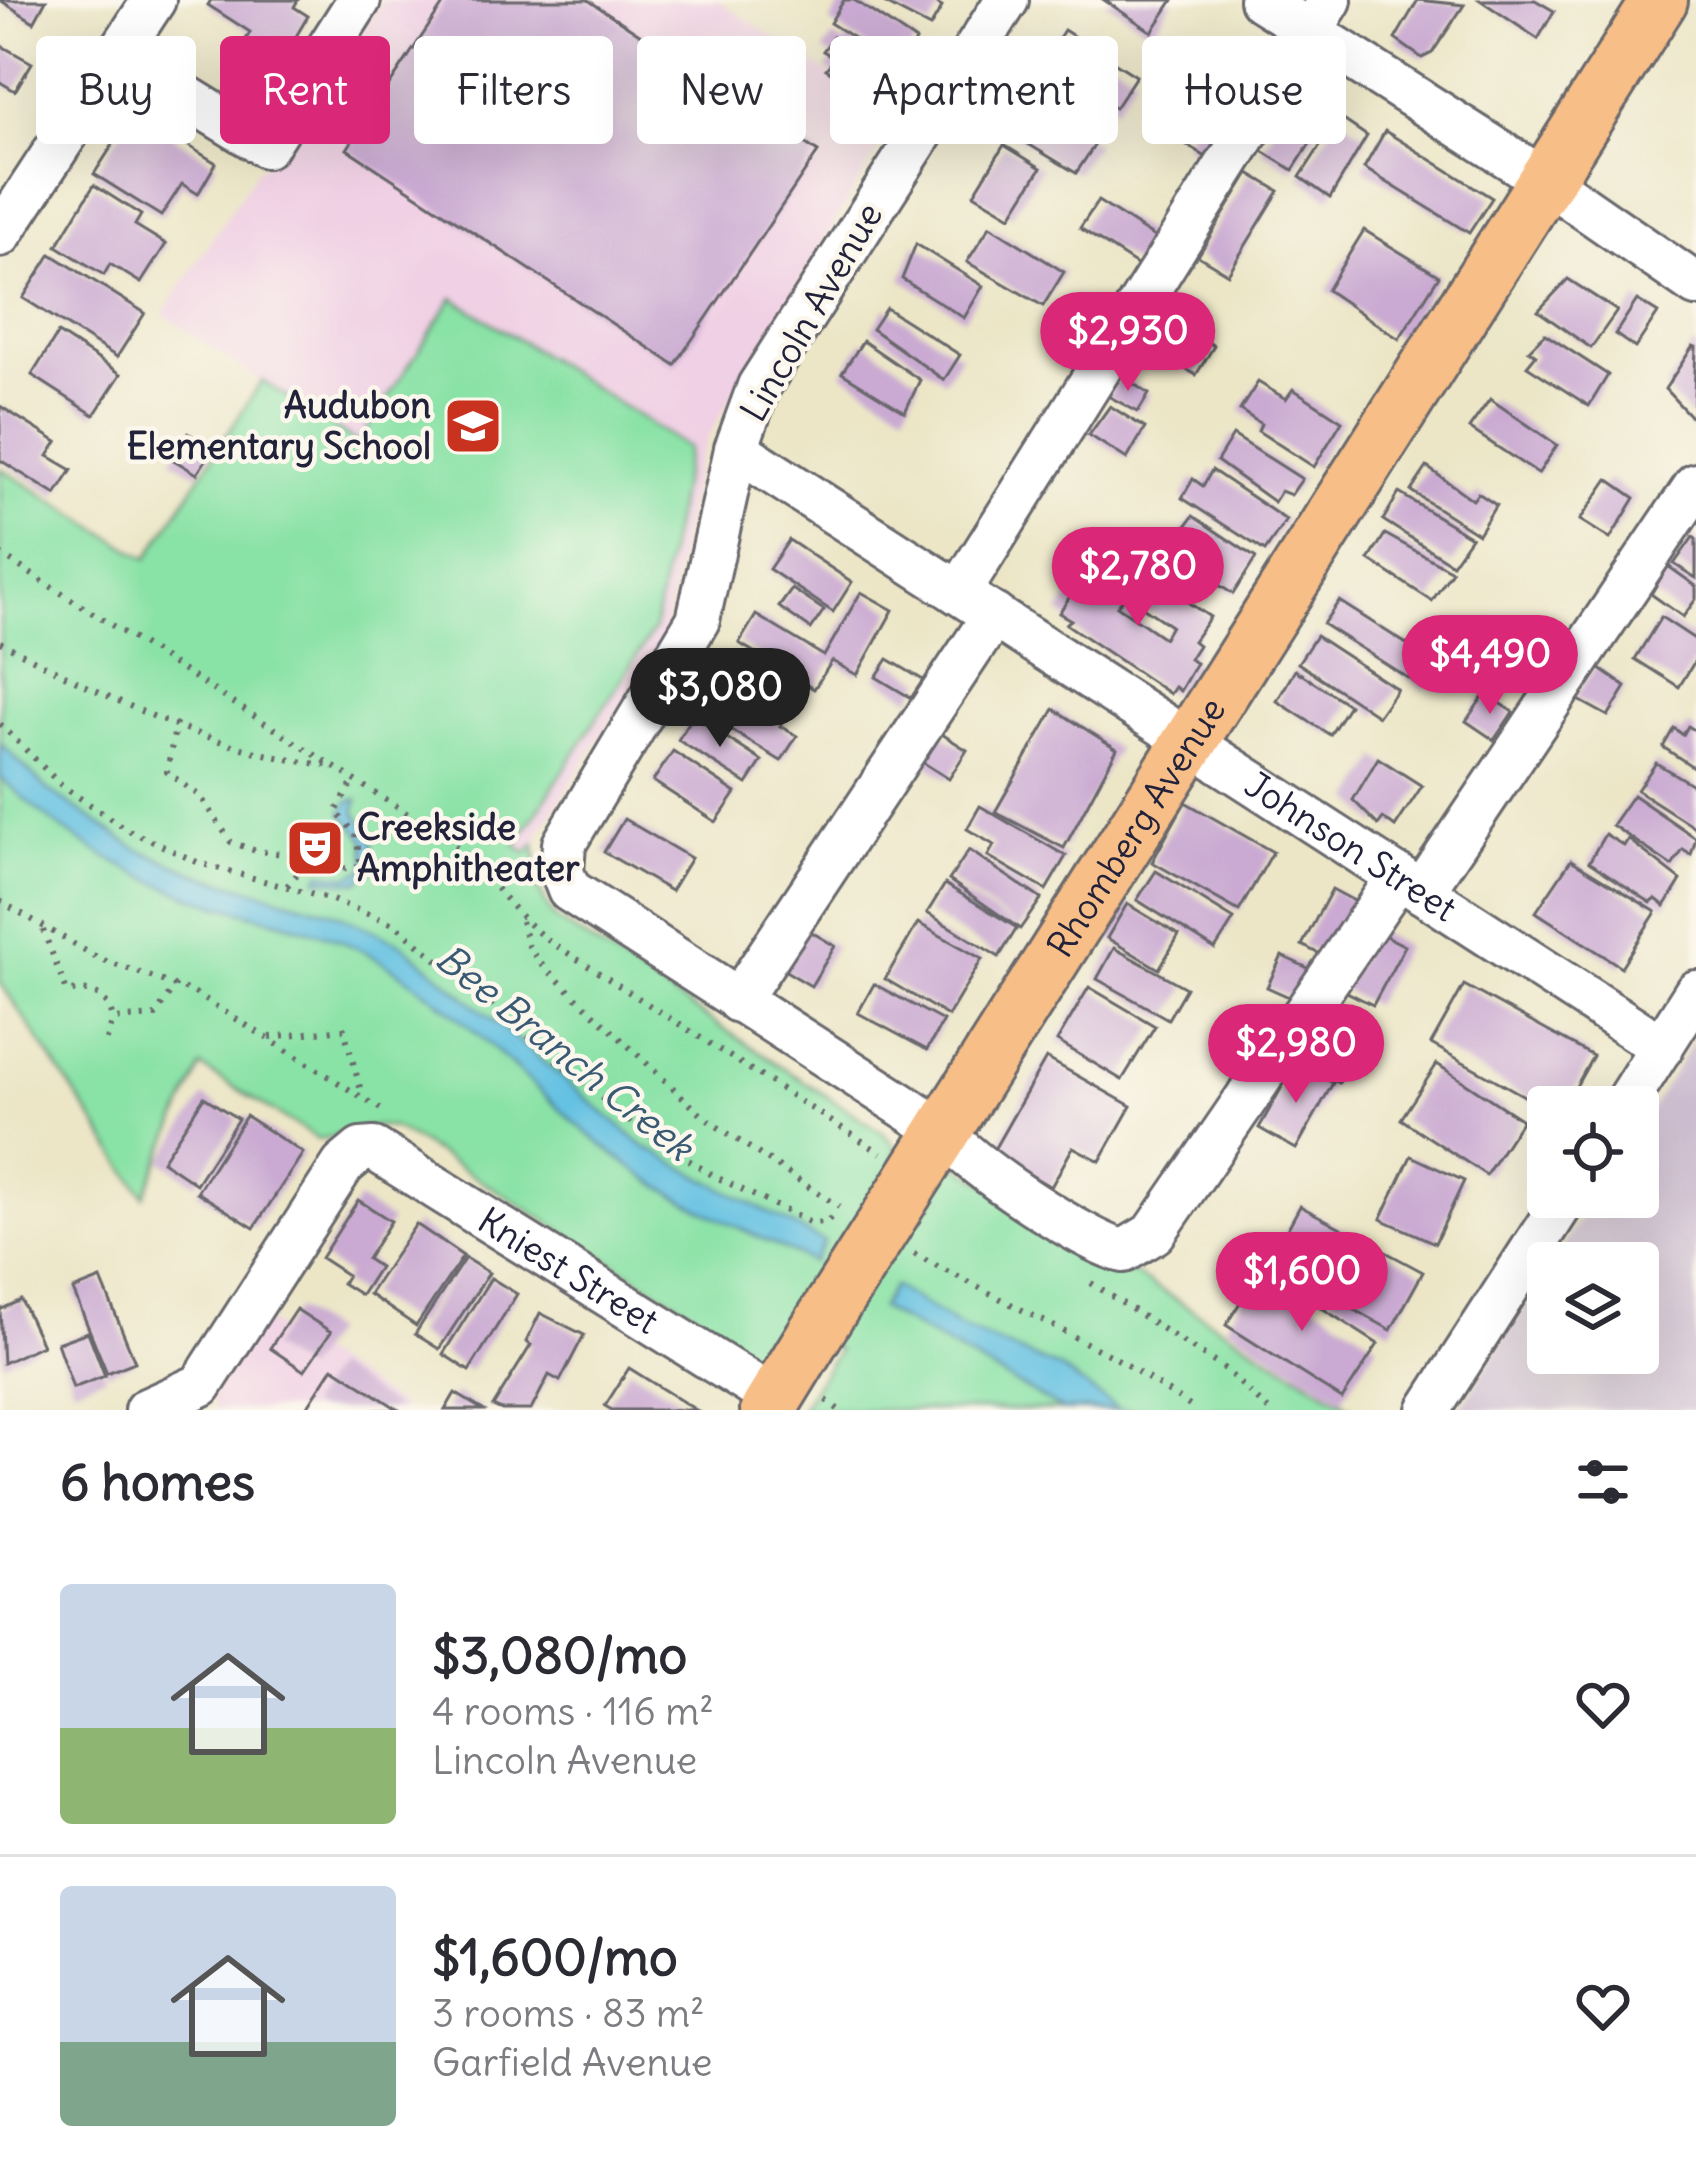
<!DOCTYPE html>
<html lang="en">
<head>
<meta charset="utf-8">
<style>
  :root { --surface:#fff; --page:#f7f7f7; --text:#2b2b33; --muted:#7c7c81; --line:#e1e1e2; --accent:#db2777 }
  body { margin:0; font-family:Delius,sans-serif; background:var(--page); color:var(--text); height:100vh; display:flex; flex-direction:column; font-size:45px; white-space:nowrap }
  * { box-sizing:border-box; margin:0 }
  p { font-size:39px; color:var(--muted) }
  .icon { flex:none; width:66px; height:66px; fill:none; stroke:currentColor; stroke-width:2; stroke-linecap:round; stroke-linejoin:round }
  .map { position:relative; height:1410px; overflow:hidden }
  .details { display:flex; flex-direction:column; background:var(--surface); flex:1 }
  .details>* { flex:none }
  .top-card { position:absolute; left:36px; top:36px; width:1626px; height:108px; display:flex; gap:24px }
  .buttons { position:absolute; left:1527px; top:1086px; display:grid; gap:24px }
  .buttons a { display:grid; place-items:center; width:132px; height:132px; border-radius:12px; background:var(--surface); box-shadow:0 12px 48px #0002; font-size:60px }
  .price { position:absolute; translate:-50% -102px; padding:0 27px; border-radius:42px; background:var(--accent); color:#fff; font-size:39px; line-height:78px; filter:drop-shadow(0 3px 6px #0008) }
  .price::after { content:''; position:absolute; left:50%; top:72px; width:36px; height:27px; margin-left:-18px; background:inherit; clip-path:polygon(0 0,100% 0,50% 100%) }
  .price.selected { background:#222; color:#fff }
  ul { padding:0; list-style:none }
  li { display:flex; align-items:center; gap:36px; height:300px; padding:0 60px }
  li+li { border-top:3px solid var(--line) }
  li span { display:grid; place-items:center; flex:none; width:336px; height:240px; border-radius:12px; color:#555 }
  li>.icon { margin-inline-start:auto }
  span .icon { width:144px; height:144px; fill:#fffc; stroke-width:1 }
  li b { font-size:51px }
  h2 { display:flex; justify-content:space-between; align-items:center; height:144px; padding:0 60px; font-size:51px }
  .pill { padding:0 42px; border-radius:12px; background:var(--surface); box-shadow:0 12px 48px #0002; font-size:42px; line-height:108px }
  .pill.selected { background:var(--accent); color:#fff }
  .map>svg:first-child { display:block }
  .built { fill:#f0d0e4 }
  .industrial { fill:#cebed1 }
  .green { fill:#89e2a6; stroke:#568270; stroke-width:3 }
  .water { fill:#63c1e2; stroke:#42728e; stroke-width:3 }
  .building { fill:#caaad2 }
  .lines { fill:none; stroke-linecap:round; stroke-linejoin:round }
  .minor-casing { stroke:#69676c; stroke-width:48 }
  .major-casing { stroke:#69676c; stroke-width:60 }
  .path { stroke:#69676c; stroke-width:6; stroke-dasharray:3 9; stroke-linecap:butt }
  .minor { stroke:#fff; stroke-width:42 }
  .major { stroke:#f7be87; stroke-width:54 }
  .major-bridge-casing { stroke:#69676c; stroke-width:60; stroke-linecap:butt }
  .major-bridge { stroke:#f7be87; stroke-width:54 }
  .labels { text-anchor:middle; stroke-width:9; stroke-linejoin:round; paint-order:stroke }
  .street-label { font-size:36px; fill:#22223b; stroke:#fbf7ec }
  .poi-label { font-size:36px; font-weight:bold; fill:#22223b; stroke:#fbf7ec; text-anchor:end }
  .water-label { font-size:39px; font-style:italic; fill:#395a75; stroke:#fbf7ec }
</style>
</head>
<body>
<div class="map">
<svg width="1696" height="1410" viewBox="0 0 1696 1410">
  <rect width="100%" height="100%" fill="#fbf7ec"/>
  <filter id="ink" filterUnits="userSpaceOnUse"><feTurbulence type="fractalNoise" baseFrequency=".00833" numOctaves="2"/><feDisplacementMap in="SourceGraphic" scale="24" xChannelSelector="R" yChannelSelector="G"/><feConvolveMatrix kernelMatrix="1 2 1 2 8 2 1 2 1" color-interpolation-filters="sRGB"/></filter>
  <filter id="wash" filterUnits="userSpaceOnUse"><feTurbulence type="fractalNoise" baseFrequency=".004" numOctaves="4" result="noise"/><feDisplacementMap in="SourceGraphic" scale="48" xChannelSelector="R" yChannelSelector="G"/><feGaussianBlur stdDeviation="2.7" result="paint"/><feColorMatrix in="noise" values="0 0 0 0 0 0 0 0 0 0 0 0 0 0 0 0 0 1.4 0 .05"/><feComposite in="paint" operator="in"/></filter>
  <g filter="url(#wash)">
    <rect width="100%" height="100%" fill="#ece6c7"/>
    <g class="built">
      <path d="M383,0H717L896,119L708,437L696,466L663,640L539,833L533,858L147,559L261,382L163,314L257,170L292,142Z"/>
      <path d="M262,1318L406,1410H216L210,1398Z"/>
    </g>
    <path class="industrial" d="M1696,1036V1410H1460L1548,1270V1353H1638V1263H1553L1594,1197H1638V1128Z"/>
    <path class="green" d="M453,298L688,448L654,629L516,845L526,853L535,844L538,889L554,918L883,1133L896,1147L894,1160L953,1163L1356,1410H800L838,1350L791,1320L765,1358L753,1362L725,1344L711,1323L399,1130C366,1118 342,1139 318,1139L201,1067L144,1196L0,982V468L147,559L262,381L358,443Z"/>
    <g class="water">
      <path d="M0,743L48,790L137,849L203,876L333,912L402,944L645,1147L824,1242L812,1262C750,1232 683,1206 627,1164C541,1102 472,1015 381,961C331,930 274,921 218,905C136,881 62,836 0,777Z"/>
      <path d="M358,799L355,811L373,839L374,869L357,882L318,879L320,873L349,876L366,868L365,840L342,812L349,801Z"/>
      <path d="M893,1286L964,1329L1061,1369L1119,1410H1063L880,1308Z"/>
    </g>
    <g id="blocks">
      <g class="building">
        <path d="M0,0H46L34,22Z"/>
        <path d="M211,0H298L294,7L308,16L285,55L273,48L261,69L238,55L250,32L208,5Z"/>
        <path d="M446,0H588L818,152L675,365L347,149Z"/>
        <path d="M844,0H854L916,41L900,67L830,23Z"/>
        <path d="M878,0H930L942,7L930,27Z"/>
        <path d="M1104,0H1173L1152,32Z"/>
        <path d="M1418,0L1464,5L1432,53L1422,58L1395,39Z"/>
        <path d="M1480,0H1535L1554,11L1538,39Z"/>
        <path d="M1064,30L1136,76L1115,108L1098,99L1089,113L1034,76Z"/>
        <path d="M833,37L844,44L847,39L907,78L886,108L826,69L835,58L823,51Z"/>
        <path d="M0,45L32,63L15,91L0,82Z"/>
        <path d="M1228,78L1256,97L1233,131L1191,106L1203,88L1217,94Z"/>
        <path d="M1300,90L1325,108L1321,117L1325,120L1293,170L1261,150Z"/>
        <path d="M1018,92L1096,143L1076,173L995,124Z"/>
        <path d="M134,112L216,163L198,194L182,184L161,216L94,174Z"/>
        <path d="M1200,115L1230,134L1212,161L1184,143Z"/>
        <path d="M1339,117L1367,136L1330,198L1300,177Z"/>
        <path d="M1385,131L1492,198L1469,233L1364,168Z"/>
        <path d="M1004,145L1041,168L1011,216L974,194Z"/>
        <path d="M1249,173L1279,191L1228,274L1198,256Z"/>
        <path d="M94,185L141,215L135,225L166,244L141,283L110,264L104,275L57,246Z"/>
        <path d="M1098,201L1159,240L1140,267L1080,228Z"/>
        <path d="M990,226L1064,272L1043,306L967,262Z"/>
        <path d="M1364,230L1439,276L1399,339L1327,290Z"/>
        <path d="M916,244L983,286L964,318L902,279Z"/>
        <path d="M51,254L145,313L117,357L23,298Z"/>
        <path d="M1568,279L1617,311L1591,348L1538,311Z"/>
        <path d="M1637,300L1658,313L1635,348L1615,334Z"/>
        <path d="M886,308L960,355L944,380L872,329Z"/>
        <path d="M1161,311L1214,346L1196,375L1142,343Z"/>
        <path d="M58,333L121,374L94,415L32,375Z"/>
        <path d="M1545,334L1608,375L1589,406L1527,366L1536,355L1529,350Z"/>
        <path d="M863,341L920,380L905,412L842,373Z"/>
        <path d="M1693,346L1696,347L1693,419L1665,389Z"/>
        <path d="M1120,375L1149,394L1138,412L1108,396Z"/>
        <path d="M1258,382L1286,399L1293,389L1342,421L1314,467L1258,431L1261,424L1240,410Z"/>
        <path d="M1490,399L1557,445L1538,474L1469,428Z"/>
        <path d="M0,406L57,442L48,456L72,470L56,495L0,460Z"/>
        <path d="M1110,406L1145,428L1127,459L1089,435Z"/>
        <path d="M188,433L213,449L197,474L172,459Z"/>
        <path d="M1233,435L1302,479L1291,495L1281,491L1274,502L1217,461Z"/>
        <path d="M1427,467L1473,500L1478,493L1496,505L1478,534L1411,491Z"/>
        <path d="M1212,470L1286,520L1265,551L1182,498L1193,479L1203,486Z"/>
        <path d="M1608,479L1635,498L1610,539L1580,520Z"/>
        <path d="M1399,493L1471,537L1452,564L1383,520Z"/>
        <path d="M1193,516L1256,558L1233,594L1168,553Z"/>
        <path d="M1385,534L1452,571L1432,601L1369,560Z"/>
        <path d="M1693,537L1696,539V578L1674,564Z"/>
        <path d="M789,540L852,582L833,612L769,569Z"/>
        <path d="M1668,566L1696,586V599L1683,617L1651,594Z"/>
        <path d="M1087,571L1127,594L1117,606L1164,638L1171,626L1138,604L1154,580L1210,617L1193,641L1198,645L1189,659L1196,663L1180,691L1175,687L1170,694L1066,624L1071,620L1059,613Z"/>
        <path d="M792,589L824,610L811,629L779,607Z"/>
        <path d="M861,592L893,610L857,675L832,661L814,689L739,643L756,615L824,656Z"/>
        <path d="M1339,601L1441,666L1425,689L1323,624Z"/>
        <path d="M1661,617L1696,640V659L1679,687L1635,659Z"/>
        <path d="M1520,622L1552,643L1531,680L1496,659Z"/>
        <path d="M1316,636L1397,689L1378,716L1298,663Z"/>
        <path d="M888,659L923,680L911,698L876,677Z"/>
        <path d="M727,660L795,702L780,726L797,736L781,761L697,709Z"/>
        <path d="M1596,666L1626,687L1608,716L1575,698Z"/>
        <path d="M1295,670L1349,705L1330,735L1277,701Z"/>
        <path d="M1485,694L1513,712L1494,740L1466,721Z"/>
        <path d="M1054,709L1117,749L1064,848L995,812Z"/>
        <path d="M693,716L762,761L747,784L678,740Z"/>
        <path d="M1688,726L1696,731V769L1663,747L1674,728L1683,735Z"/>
        <path d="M937,731L967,750L949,779L919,760Z"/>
        <path d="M673,751L736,793L716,822L653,781Z"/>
        <path d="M1378,758L1422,786L1395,827L1383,818L1378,825L1353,800Z"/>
        <path d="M1656,763L1696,787V828L1637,790Z"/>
        <path d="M1633,795L1696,838L1691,855L1683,850L1672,866L1612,825Z"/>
        <path d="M1185,802L1273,852L1239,911L1152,862Z"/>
        <path d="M980,806L1066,856L1046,890L988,856L994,845L967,829Z"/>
        <path d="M624,819L691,858L671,891L604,852Z"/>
        <path d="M1605,834L1624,846L1628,839L1681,880L1665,906L1656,899L1651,903L1589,862Z"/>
        <path d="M969,850L1041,899L1020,929L949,880Z"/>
        <path d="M1571,860L1656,912L1621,967L1536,912Z"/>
        <path d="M1156,871L1234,919L1215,949L1137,900Z"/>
        <path d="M945,884L1017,928L999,957L927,913Z"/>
        <path d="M1332,889L1358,903L1329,959L1302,945Z"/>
        <path d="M1127,904L1179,935L1159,969L1107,938Z"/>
        <path d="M918,923L982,959L948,1016L885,979Z"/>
        <path d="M803,927L835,946L811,986L779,967Z"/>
        <path d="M1374,930L1405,946L1373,1005L1343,990Z"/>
        <path d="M1114,948L1186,988L1168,1019L1097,979Z"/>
        <path d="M1282,956L1312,970L1298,1001L1267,987Z"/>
        <path d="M874,984L943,1021L927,1050L858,1013Z"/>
        <path d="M1464,985L1593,1056L1565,1106L1538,1091L1533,1101L1431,1044Z"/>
        <path d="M1089,987L1155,1026L1122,1080L1057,1041Z"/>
        <path d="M1233,1014L1264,1033L1244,1067L1212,1048Z"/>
        <path d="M1321,1031L1356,1049L1339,1083L1304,1065Z"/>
        <path d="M1046,1058L1131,1106L1100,1161L1073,1147L1051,1187L992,1153Z"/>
        <path d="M1296,1062L1333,1083L1296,1149L1259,1128Z"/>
        <path d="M1437,1064L1522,1120L1486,1175L1401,1119Z"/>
        <path d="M204,1097L238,1119L196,1184L162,1161Z"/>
        <path d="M246,1116L303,1153L254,1228L197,1192Z"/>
        <path d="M1411,1156L1464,1181L1435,1243L1381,1219Z"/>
        <path d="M358,1200L391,1221L367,1259L379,1267L361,1295L342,1283L347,1275L321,1258Z"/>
        <path d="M1300,1206L1423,1272L1391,1330L1269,1263Z"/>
        <path d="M416,1224L463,1256L416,1326L369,1294Z"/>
        <path d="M465,1258L489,1273L439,1349L415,1334Z"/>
        <path d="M1261,1269L1378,1344L1342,1399L1226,1325Z"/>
        <path d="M491,1278L517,1294L469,1371L443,1354Z"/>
        <path d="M101,1279L135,1362L107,1373L73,1290Z"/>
        <path d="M21,1300L42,1345L3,1363L0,1310Z"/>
        <path d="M296,1309L331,1332L304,1371L270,1348Z"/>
        <path d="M540,1313L584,1335L560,1381L549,1375L531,1410H502L493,1406L531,1345L526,1342Z"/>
        <path d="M88,1332L105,1376L73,1388L57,1343Z"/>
        <path d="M333,1367L399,1410H315L308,1406Z"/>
        <path d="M629,1368L696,1410H612L605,1406Z"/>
        <path d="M455,1393L483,1410H445Z"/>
      </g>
    </g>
  </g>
  <g filter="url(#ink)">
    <use href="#blocks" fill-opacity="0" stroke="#69676c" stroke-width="3"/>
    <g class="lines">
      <g class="minor-casing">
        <g id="minor">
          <path d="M1007,0L759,386L736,449L698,620L564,844L562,872L569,890L944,1132C964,1162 1089,1245 1124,1251L1154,1233L1399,876"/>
          <path d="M1261,0L1546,181L1696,285"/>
          <path d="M118,55L266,146L359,0"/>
          <path d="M0,235L154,0"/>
          <path id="s1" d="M736,449L1662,1047"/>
          <path d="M959,593L1330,0"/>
          <path d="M1422,892L1696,485"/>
          <path d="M738,1001L994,615"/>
          <path d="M1623,1107L1696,992"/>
          <path id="s2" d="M146,1410L201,1385L343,1165L361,1150L374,1149L775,1399"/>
          <path d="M1429,1410L1566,1197"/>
        </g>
      </g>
      <g class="major-casing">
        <g id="major">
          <path id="s3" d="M887,1220L1660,0"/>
          <path d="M768,1410L814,1335"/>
        </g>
      </g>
      <g class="path">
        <path d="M0,554L444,837C486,867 508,911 549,941L881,1153"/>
        <path d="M0,642C101,694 213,753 327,765"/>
        <path d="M176,723L167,772L201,797L231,842L256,851L312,857L286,887"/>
        <path d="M0,724L62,786L128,830L199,863L332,900L396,925L636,1127L714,1176L811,1223L826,1222L834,1215"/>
        <path d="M312,857L328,870L361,867L356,834L336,812L354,780"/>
        <path d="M0,901L98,958L193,992L384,1111"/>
        <path d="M521,921L528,945L541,964L706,1119L839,1207"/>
        <path d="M43,930L67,992C90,986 108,996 113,1019L155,1016L176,984"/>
        <path d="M270,1037L344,1029L362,1095"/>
        <path d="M107,1040L113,1019"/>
        <path d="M914,1254L1121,1361L1196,1410"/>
        <path d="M1091,1283L1225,1369L1268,1410"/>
        <path d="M826,1400L839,1410"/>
      </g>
      <use href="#minor" class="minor"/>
      <use href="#major" class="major"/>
      <g class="major-bridge-casing">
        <path id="major-bridge" d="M814,1335L887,1220"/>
      </g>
      <use href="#major-bridge" class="major-bridge"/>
    </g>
  </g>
  <defs>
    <g id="school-square" transform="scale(3)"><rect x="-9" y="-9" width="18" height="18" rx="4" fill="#c8321e" stroke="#fbf7ec"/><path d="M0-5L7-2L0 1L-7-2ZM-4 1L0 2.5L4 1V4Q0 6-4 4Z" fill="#fff"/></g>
    <g id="theatre-square" transform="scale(3)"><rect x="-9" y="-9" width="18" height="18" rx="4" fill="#c8321e" stroke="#fbf7ec"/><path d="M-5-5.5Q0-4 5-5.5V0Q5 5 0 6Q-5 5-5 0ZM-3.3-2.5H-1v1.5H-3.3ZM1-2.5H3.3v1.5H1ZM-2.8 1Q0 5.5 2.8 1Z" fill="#fff"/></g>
  </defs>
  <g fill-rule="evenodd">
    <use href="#school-square" x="473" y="426"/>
    <use href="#theatre-square" x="315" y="848"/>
  </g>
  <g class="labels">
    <g class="street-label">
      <text transform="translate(811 312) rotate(-60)" y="13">Lincoln Avenue</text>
      <text dy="13" stroke="none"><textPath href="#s3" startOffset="465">Rhomberg Avenue</textPath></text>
      <text dy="13" stroke="none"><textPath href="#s1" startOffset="732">Johnson Street</textPath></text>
      <text dy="13" stroke="none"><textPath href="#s2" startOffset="588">Kniest Street</textPath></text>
    </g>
    <g class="poi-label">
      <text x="431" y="418">Audubon<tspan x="431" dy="41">Elementary School</tspan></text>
      <text x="357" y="840" text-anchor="start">Creekside<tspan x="357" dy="41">Amphitheater</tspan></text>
    </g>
    <g class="water-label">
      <text transform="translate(565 1052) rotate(39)" y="14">Bee Branch Creek</text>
    </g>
  </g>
</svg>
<div class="buttons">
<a><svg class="icon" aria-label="locate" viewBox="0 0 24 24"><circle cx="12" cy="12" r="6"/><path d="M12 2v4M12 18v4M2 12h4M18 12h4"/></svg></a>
<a><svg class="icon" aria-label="layers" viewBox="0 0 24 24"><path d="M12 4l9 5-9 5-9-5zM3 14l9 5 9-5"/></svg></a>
</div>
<b class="price" style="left:1128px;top:394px">$2,930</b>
<b class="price" style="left:1138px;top:629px">$2,780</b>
<b class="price" style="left:1490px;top:717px">$4,490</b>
<b class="price selected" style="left:720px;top:750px">$3,080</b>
<b class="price" style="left:1296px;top:1106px">$2,980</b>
<b class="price" style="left:1302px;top:1334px">$1,600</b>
<div class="top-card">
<a class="pill">Buy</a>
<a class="pill selected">Rent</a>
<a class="pill">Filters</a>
<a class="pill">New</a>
<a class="pill">Apartment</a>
<a class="pill">House</a>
</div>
</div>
<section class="details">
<h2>6 homes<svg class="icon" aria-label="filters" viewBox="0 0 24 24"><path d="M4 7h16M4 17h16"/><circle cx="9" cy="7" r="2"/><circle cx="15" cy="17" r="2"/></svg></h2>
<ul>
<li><span style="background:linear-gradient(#c9d6e8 60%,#8fb573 0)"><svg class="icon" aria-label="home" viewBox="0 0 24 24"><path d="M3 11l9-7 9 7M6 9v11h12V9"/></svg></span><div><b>$3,080/mo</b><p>4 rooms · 116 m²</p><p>Lincoln Avenue</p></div><svg class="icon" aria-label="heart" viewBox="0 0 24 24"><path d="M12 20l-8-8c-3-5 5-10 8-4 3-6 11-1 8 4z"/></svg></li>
<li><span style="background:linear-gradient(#c9d6e8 65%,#7fa58c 0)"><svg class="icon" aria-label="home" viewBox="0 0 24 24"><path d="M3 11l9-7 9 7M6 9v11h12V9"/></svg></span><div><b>$1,600/mo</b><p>3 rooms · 83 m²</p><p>Garfield Avenue</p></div><svg class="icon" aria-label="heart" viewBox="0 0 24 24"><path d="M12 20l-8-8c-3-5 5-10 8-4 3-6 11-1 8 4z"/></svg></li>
</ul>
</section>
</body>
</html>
